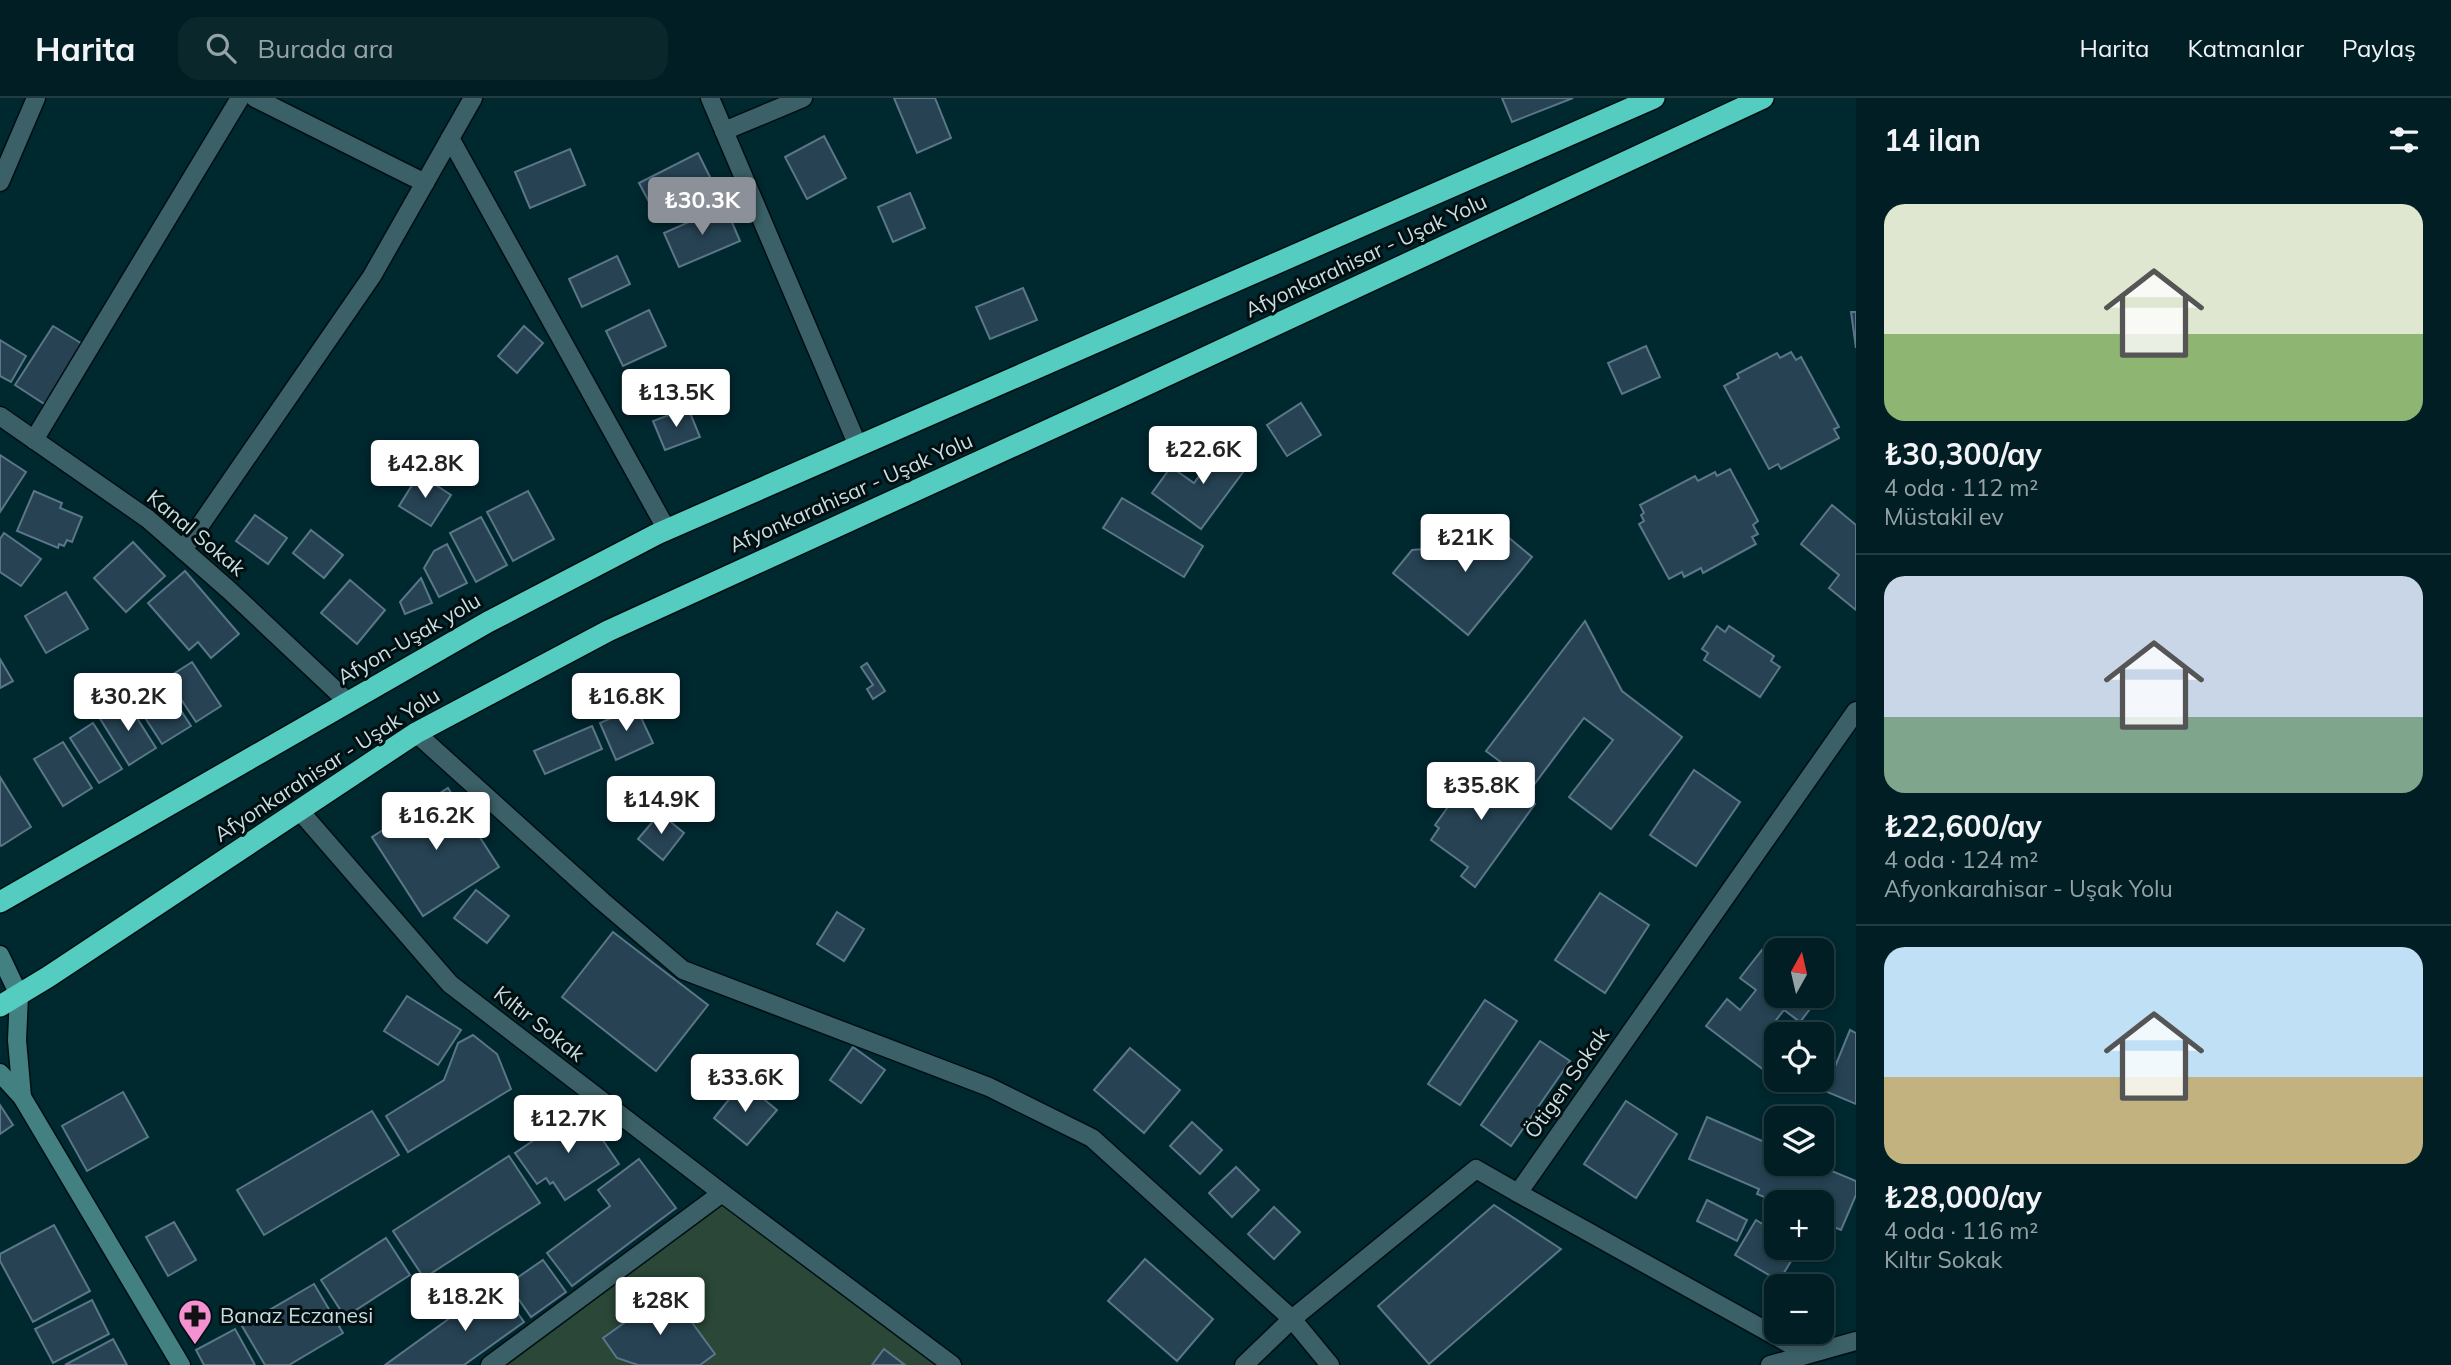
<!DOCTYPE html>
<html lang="tr">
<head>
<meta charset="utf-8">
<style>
  :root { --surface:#001e23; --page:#0a272b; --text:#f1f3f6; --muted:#95a2a6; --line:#223c41; --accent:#8c9099 }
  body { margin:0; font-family:Mulish,sans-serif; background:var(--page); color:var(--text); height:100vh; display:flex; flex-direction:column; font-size:26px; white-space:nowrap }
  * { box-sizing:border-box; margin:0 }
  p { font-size:23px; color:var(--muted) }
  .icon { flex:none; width:38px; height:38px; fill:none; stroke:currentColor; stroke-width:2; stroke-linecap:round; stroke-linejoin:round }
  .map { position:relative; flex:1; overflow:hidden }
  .drawer { display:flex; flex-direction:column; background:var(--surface); width:595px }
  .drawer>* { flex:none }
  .needle { width:46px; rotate:8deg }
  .controls { position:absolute; left:1764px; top:840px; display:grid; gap:14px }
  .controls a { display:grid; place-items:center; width:70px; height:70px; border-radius:14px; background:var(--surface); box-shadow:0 4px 10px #0003,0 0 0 2px var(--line); font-size:35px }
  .price { position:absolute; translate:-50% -60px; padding:0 16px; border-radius:7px; background:#fff; color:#222; font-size:23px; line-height:46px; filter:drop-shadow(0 2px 4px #0008) }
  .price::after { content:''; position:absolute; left:50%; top:42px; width:21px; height:16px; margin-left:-10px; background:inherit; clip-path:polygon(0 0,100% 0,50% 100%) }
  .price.on { background:var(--accent); color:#fff }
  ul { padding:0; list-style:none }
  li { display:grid; align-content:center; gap:14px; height:371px; padding:0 28px }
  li+li { border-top:2px solid var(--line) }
  li span { display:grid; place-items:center; height:217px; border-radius:21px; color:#555 }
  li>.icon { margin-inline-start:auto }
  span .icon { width:126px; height:126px; fill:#fffc; stroke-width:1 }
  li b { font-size:30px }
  h2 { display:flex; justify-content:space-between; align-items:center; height:84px; padding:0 28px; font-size:30px }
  header { display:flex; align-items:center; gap:42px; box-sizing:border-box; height:98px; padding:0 35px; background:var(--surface); border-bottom:2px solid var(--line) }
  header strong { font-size:33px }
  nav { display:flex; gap:38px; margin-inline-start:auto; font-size:24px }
  .search { width:490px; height:63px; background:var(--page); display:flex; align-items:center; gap:18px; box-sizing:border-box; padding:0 24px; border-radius:21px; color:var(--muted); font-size:26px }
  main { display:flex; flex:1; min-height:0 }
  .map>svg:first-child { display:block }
  .green { fill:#2a4737 }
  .building { fill:#264253; stroke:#5a7689; stroke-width:2 }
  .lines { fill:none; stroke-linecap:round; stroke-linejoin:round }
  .street-casing { stroke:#000f12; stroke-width:21 }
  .secondary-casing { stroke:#000f12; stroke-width:21 }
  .highway-casing { stroke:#000f12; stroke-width:24 }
  .street { stroke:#3b6067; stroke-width:18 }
  .secondary { stroke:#428081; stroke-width:18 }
  .highway { stroke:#54ccbf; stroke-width:21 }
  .labels { text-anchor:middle; stroke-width:6; stroke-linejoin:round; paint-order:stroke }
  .street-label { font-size:21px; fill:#cadee2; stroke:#020f11 }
  .poi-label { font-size:21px; fill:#cadee2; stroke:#020f11; text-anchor:start }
</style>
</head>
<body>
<header>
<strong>Harita</strong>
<div class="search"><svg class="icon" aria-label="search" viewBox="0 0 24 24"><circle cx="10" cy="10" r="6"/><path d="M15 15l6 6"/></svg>Burada ara</div>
<nav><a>Harita</a><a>Katmanlar</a><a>Paylaş</a></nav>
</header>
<main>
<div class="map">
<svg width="1856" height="1267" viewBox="0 0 1856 1267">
  <rect width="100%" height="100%" fill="#00282f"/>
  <path class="green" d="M727,1098L952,1267H495Z"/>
  <g class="building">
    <path d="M894,0H935L951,40L917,55Z"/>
    <path d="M1502,0H1573L1512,24Z"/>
    <path d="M824,38L846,80L807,101L785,59Z"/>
    <path d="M570,51L585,87L530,110L515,74Z"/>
    <path d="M698,55L715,89L657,119L639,85Z"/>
    <path d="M910,95L925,130L893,144L878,109Z"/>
    <path d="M725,108L740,143L679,169L664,135Z"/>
    <path d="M617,158L630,186L582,209L569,181Z"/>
    <path d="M1023,190L1037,222L990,241L976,209Z"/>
    <path d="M649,212L666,248L623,268L606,233Z"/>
    <path d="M1851,214H1856V250Z"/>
    <path d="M53,228L84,247L46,307L15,287Z"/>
    <path d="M524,228L543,245L517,275L498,258Z"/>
    <path d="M0,242L26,258L11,284L0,278Z"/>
    <path d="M1646,248L1660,279L1622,296L1608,265Z"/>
    <path d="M1791,254L1796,262L1801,259L1839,329L1834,331L1839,340L1781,371L1778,366L1769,371L1724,288L1739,280L1737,276L1777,255L1780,260Z"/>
    <path d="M1301,305L1321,337L1287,358L1267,327Z"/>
    <path d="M688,310L700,339L665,352L653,323Z"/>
    <path d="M1225,343L1252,362L1201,431L1152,395L1171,369L1194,385Z"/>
    <path d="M0,357L26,374L0,414Z"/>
    <path d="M1730,371L1758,423L1753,427L1758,436L1752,439L1756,446L1703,475L1701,470L1684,479L1682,474L1669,481L1639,426L1644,423L1641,417L1644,415L1640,407L1695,378L1698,383L1715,374L1717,378Z"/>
    <path d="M419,376L451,397L431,428L399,408Z"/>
    <path d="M34,393L62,405L60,410L82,419L72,444L67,442L64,448L59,446L58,450L17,433Z"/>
    <path d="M528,393L554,441L513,463L487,414Z"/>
    <path d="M1122,400L1203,448L1184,479L1103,430Z"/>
    <path d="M1832,407L1856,427V512L1829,490L1839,477L1801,446Z"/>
    <path d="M255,417L287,440L268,466L236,443Z"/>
    <path d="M481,419L507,467L476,484L450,435Z"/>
    <path d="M1490,424L1532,459L1468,537L1393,475L1412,452L1448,449Z"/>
    <path d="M311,432L343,457L324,480L293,455Z"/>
    <path d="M4,435L41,461L21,488L0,474V441Z"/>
    <path d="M133,444L165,478L126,514L94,480Z"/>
    <path d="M447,446L467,485L439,499L424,470L434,453Z"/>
    <path d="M185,473L239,536L211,560L198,544L189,552L148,505Z"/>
    <path d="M421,480L432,505L405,516L400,504Z"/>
    <path d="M350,482L385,512L357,546L321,515Z"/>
    <path d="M66,494L88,531L46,555L25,518Z"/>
    <path d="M1585,523L1622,593L1682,639L1611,731L1569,699L1613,642L1584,620L1533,688L1486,653Z"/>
    <path d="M1717,528L1725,534L1729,528L1774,558L1771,563L1780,569L1760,599L1704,562L1708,555L1702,551Z"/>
    <path d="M0,561L13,583L0,590Z"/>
    <path d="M192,564L221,608L196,624L167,580Z"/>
    <path d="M867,565L885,593L873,601L867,591L873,587L861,569Z"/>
    <path d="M161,582L191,628L162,646L133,601Z"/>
    <path d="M126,603L156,650L129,667L99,619Z"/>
    <path d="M636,609L653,645L616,662L600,625Z"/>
    <path d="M93,625L122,671L99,685L70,640Z"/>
    <path d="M592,628L602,651L545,676L534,653Z"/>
    <path d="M63,644L92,690L63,708L34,661Z"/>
    <path d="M1479,666L1535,706L1475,789L1461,778L1468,769L1431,742L1439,730L1435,727Z"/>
    <path d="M1694,672L1740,704L1696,768L1650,737Z"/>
    <path d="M0,679L31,729L1,748L0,747Z"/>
    <path d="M448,690L499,769L423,818L372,739Z"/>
    <path d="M660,715L684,735L663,762L638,741Z"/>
    <path d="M476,792L509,818L487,845L454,820Z"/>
    <path d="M1600,795L1649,827L1605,895L1555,862Z"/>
    <path d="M837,814L864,831L844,863L817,846Z"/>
    <path d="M613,834L708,907L656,973L562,899Z"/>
    <path d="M1762,852L1776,863V898H1820L1800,924L1784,912L1769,931L1776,937V955L1764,972L1706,928L1727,901L1740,912L1756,892L1740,880Z"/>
    <path d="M407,898L461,932L438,967L384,933Z"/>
    <path d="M1485,902L1517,923L1460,1007L1428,986Z"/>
    <path d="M1850,932L1856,935V1006L1825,993Z"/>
    <path d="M473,937L497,956L511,991L408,1054L386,1018L444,982L458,945Z"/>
    <path d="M1540,943L1570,963L1511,1048L1481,1027Z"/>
    <path d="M853,949L885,972L861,1005L830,982Z"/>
    <path d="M1130,950L1180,992L1144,1035L1094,992Z"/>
    <path d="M743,984L777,1012L747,1047L714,1020Z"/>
    <path d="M123,994L148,1039L87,1073L62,1028Z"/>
    <path d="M1626,1003L1677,1036L1636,1100L1584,1066Z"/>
    <path d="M0,1007L13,1027L0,1036Z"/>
    <path d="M581,1010L619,1066L565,1102L553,1084L550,1086L546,1080L537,1086L515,1055Z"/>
    <path d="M372,1013L399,1057L264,1137L237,1092Z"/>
    <path d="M1707,1019L1776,1049V1066H1815L1856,1083V1097L1841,1132L1822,1124V1104H1776L1757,1096L1759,1091L1689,1061Z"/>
    <path d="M1192,1024L1222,1052L1200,1076L1170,1048Z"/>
    <path d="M509,1058L540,1105L424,1180L393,1133Z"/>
    <path d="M639,1061L676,1110L572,1188L547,1155L610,1108L598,1092Z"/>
    <path d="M1236,1069L1259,1092L1232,1119L1209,1095Z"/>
    <path d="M1707,1102L1747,1122L1737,1143L1697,1123Z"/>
    <path d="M1494,1107L1561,1151L1429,1266L1378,1208Z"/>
    <path d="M1274,1109L1300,1134L1274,1161L1248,1136Z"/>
    <path d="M1756,1122L1776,1134V1150H1799L1779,1183L1735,1157Z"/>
    <path d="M174,1124L196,1162L168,1178L146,1139Z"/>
    <path d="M54,1127L90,1193L33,1224L0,1163V1156Z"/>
    <path d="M386,1140L410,1177L345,1219L321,1182Z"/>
    <path d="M1145,1161L1213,1221L1177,1263L1108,1203Z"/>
    <path d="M543,1162L566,1194L531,1219L508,1186Z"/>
    <path d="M314,1186L343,1235L289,1267H265L242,1228Z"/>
    <path d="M497,1186L524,1224L464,1267H385Z"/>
    <path d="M669,1193L715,1256L700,1267H638L617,1260L603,1240Z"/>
    <path d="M92,1202L109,1236L53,1265L35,1231Z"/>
    <path d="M235,1231L255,1267H204L196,1252Z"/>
    <path d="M113,1241L127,1267H65Z"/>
    <path d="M884,1251L905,1267H872Z"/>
  </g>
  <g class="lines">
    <g class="street-casing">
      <g id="street">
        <path d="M255,0L425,85"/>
        <path d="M710,0L858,348"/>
        <path d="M724,33L803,0"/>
        <path d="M450,40L667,432"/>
        <path d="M0,84L36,0"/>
        <path d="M0,318L148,421L230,493L348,604"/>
        <path d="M34,342L240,0"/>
        <path d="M183,452L372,178L473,0"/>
        <path d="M416,635L602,803L683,872L989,989L1092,1040L1292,1221L1330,1267"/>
        <path d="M299,712L450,886L722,1095L952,1267"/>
        <path d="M1518,1095L1808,1256"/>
        <path d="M490,1267L722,1095"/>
        <path d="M1244,1267L1292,1221L1476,1071L1518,1095L1856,613"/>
        <path d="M1770,1267L1856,1243"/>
      </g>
    </g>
    <g class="secondary-casing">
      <g id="secondary">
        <path d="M0,857L19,897L17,942L22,999"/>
        <path d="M0,975L22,999L181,1267"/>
      </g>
    </g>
    <g class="highway-casing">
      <g id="highway">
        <path d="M0,804L488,524L657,436L1654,0"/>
        <path d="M0,908L48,879L416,635L608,533L1116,301L1763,0"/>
      </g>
    </g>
    <use href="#street" class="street"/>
    <use href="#secondary" class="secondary"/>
    <use href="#highway" class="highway"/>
  </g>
  <defs>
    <g id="pharmacy-pin" transform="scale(1.75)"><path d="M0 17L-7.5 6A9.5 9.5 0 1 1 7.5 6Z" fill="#f491d3" stroke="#020f11"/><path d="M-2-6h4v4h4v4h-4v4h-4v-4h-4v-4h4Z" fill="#111"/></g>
  </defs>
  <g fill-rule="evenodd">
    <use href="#pharmacy-pin" x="195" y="1218"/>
  </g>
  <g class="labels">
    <g class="street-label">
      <text transform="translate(1366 158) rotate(-25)" y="7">Afyonkarahisar - Uşak Yolu</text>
      <text transform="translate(851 395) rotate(-24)" y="7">Afyonkarahisar - Uşak Yolu</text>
      <text transform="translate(196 435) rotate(40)" y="7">Kanal Sokak</text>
      <text transform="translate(409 541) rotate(-30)" y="7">Afyon-Uşak yolu</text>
      <text transform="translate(327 667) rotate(-33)" y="7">Afyonkarahisar - Uşak Yolu</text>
      <text transform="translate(539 926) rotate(38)" y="7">Kıltır Sokak</text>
      <text transform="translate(1567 985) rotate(-55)" y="7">Ötigen Sokak</text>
    </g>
    <g class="poi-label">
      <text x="220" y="1225">Banaz Eczanesi</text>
    </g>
  </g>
</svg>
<div class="controls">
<a><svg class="needle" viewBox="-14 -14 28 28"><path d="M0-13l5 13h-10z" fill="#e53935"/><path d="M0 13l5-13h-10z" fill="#95a2a6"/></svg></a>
<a><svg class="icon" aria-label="locate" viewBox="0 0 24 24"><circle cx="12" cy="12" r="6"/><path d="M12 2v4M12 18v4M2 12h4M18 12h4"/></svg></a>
<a><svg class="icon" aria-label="layers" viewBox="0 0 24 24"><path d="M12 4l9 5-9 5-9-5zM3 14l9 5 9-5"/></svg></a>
<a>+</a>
<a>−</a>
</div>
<b class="price on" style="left:702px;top:139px">₺30.3K</b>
<b class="price" style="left:676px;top:331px">₺13.5K</b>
<b class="price" style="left:1203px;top:388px">₺22.6K</b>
<b class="price" style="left:425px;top:402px">₺42.8K</b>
<b class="price" style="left:1465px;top:476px">₺21K</b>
<b class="price" style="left:128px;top:635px">₺30.2K</b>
<b class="price" style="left:626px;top:635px">₺16.8K</b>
<b class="price" style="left:1481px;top:724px">₺35.8K</b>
<b class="price" style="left:661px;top:738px">₺14.9K</b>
<b class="price" style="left:436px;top:754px">₺16.2K</b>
<b class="price" style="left:745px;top:1016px">₺33.6K</b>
<b class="price" style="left:568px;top:1057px">₺12.7K</b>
<b class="price" style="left:465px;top:1235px">₺18.2K</b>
<b class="price" style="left:660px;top:1239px">₺28K</b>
</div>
<section class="drawer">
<h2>14 ilan<svg class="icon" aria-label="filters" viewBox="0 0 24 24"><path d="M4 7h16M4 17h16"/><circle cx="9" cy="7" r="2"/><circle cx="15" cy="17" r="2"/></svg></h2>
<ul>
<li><span style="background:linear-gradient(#dfe7d0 60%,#8fb573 0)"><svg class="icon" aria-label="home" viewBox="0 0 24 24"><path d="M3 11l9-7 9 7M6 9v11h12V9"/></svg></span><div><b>₺30,300/ay</b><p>4 oda · 112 m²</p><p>Müstakil ev</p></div></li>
<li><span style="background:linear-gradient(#c9d6e8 65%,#7fa58c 0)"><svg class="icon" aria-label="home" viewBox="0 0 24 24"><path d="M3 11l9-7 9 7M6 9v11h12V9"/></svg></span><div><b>₺22,600/ay</b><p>4 oda · 124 m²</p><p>Afyonkarahisar - Uşak Yolu</p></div></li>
<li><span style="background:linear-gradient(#bfe0f5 60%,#c2b280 0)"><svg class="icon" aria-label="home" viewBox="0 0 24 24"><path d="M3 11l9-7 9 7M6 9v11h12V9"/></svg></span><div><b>₺28,000/ay</b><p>4 oda · 116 m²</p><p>Kıltır Sokak</p></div></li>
</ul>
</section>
</main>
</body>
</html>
